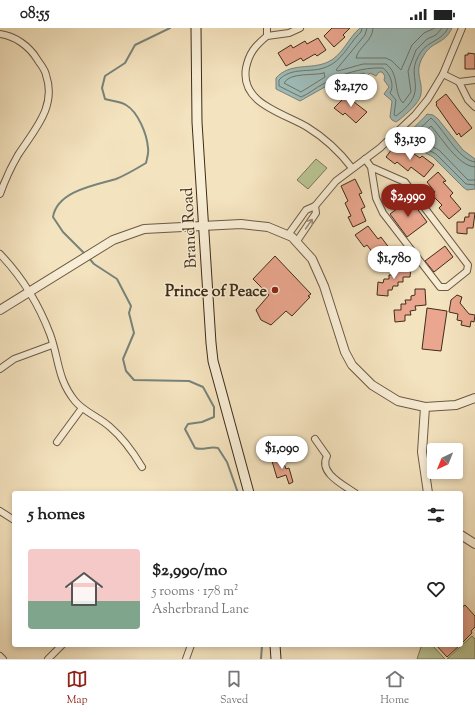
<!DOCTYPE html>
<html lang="en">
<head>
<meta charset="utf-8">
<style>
  :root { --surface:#fff; --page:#f2f2f2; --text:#222; --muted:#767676; --line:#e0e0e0; --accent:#8f2418 }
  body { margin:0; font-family:"Sorts Mill Goudy",serif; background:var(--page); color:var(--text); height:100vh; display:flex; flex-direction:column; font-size:15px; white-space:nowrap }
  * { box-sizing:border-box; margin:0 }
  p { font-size:13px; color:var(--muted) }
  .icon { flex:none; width:22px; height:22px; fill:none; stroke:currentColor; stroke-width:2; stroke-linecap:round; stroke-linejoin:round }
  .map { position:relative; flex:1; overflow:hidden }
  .drawer { position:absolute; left:12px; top:463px; width:451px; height:156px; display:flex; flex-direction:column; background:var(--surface); border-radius:4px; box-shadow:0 2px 6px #0003 }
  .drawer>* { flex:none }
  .needle { width:26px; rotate:223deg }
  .buttons { position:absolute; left:427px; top:415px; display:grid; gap:8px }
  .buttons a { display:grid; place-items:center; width:36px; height:36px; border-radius:4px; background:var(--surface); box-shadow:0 2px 6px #0003; font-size:20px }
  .price { position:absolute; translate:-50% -34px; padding:0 9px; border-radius:14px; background:#fff; color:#222; font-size:13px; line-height:26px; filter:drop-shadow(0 1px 2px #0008) }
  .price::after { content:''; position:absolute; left:50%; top:24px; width:12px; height:9px; margin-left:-6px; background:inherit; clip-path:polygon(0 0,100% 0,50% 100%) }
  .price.current { background:var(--accent); color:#fff }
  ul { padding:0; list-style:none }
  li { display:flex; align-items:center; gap:12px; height:100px; padding:0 16px }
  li+li { border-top:1px solid var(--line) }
  li span { display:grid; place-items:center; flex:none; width:112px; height:80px; border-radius:4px; color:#555 }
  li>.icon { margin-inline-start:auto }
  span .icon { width:48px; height:48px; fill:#fffc; stroke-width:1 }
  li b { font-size:17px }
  h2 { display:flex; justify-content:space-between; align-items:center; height:48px; padding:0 16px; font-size:17px }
  .status { display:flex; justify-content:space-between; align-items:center; height:28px; padding:0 20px; background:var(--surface); direction:ltr }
  .status svg { height:11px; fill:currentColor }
  .tabs { display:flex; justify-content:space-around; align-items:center; height:56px; border-top:1px solid var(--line); background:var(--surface); font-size:11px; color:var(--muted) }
  .tabs a { display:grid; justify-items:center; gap:2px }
  .tabs .current { color:var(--accent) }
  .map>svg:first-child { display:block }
  .green { fill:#bac493; stroke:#7c7856 }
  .water { fill:#9ebdba; stroke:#78837a }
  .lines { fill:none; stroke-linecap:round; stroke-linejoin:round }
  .shore { stroke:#6e746a; stroke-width:1 }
  .stream { stroke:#78837a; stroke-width:2 }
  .building { fill:#eaa68e; stroke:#3e2c19 }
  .minor-casing { stroke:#6c5a42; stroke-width:8 }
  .tertiary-casing { stroke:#6c5a42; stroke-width:10 }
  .secondary-casing { stroke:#3e2c19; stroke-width:11 }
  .minor { stroke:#f8edd5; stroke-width:6 }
  .tertiary { stroke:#f8edd5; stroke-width:8 }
  .secondary { stroke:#f8edd5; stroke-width:9 }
  .oneway { stroke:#9b8c77 }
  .poi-dot { fill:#8f2418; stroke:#f8edd5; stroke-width:1.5 }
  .labels { text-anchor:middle; stroke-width:3; stroke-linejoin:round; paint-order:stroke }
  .street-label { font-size:16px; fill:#3e2c19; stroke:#f8edd5 }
  .poi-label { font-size:16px; font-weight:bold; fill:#3e2c19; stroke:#f8edd5; text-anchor:end }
</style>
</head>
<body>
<div class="status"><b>08:55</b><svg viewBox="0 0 49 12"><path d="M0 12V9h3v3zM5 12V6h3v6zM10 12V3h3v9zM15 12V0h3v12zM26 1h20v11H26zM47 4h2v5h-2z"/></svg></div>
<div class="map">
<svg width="475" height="631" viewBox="0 0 475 631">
  <rect width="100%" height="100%" fill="#f4e3bf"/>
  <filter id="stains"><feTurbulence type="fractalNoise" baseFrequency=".005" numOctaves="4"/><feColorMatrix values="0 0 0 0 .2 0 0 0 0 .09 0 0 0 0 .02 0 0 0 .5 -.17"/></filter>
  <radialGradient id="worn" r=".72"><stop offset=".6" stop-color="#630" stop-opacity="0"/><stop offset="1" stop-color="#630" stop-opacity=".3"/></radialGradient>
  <g class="green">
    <path d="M316,131L327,140L308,161L297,152Z"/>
    <path d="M472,608L475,611V631H447Z"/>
    <path d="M429,617H432L445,631H417L421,619Z"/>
  </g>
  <g class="water">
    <path d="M360,0H452C444,17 432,13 424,27C413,44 423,51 421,66C419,76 407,85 399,92L396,94L392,92L390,89L392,73L384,66L389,59L384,52L385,48L382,44H379L376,48L370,45L367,48L364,45L332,55L300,73L276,61V50C290,34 311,42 328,34C343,27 348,10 360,0Z"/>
    <path d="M427,86L433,87L438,91L463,122L475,131V161L467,162L463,159L433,129L406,114C405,105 421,94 427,86Z"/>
  </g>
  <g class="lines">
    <g class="shore">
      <path d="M362,0L361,4C347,17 342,36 320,41C306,44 290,40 279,52V58L301,69C309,66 315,60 323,56C341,46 363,39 383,40C390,45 395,58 390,65L396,72L394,87L396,88C433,61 402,50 421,24C428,13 442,13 448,0"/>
      <path d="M367,0L365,7L336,42L338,43L363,36H386C400,46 393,65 403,75L411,64L408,43L416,22L427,11L436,7L442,0"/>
      <path d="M373,0C373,13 359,18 356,30H386L392,33L401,42L412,17L424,5L435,0"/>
      <path d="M324,45L325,49L301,64L284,55C290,44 313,48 324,45Z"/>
      <path d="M475,134C458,132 444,101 431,90L410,110L411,113L436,126L466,156L475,157"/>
      <path d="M475,139C458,138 442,110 431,98L419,109V112L439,122L468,152H475"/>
    </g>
    <g class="stream">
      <path d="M85,226L63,204L53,189C57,163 95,157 116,151C126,147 136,141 146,135C147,130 149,125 148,120C147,106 138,84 126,77C121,73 111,73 105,71L102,60L105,48L125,35L135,17L170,0"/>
      <path d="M88,229L94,236L117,251L131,278L129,285L134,305L123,331L126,343L134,352L189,353L203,359L214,379V389L202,394L188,396L185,401L195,420C203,423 209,418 218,420L227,434L238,465"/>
      <path d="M261,631L262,617"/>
    </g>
  </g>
  <g class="building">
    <path d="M332,0H350L343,7L345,9L334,19L324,8Z"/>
    <path d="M318,10L326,22L317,28L315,26L303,33L301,30L286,38L278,25L291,17L293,20L305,13L307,16Z"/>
    <path d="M468,25L475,26V41H465V27H468Z"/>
    <path d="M350,64L357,70L354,74L367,84L356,95L345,85L343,87L334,80Z"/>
    <path d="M446,66L472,100L461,109L459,105L457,107L436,77L437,76L436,74Z"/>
    <path d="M395,117L406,125L408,122L420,130L422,128L434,137L424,149L411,139L408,143L397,134L395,136L386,129Z"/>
    <path d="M438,144L446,153L443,154L453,165L450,168L461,181L449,191L439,180L442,177L432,167L435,164L427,154Z"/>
    <path d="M355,151L362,165L359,166L365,179L361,181L366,193L353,199L348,189L351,188L345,175L348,173L341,158Z"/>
    <path d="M410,171L427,194L407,209L390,186Z"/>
    <path d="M469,185H475L473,200H467V206L457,205V194H464L465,189H469Z"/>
    <path d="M368,198L378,211L381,209L390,221L392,219L399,228L387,237L379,226L376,229L367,217L364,219L355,207Z"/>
    <path d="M445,218L453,229L434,244L425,233Z"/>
    <path d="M275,228L311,266L308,268L310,269L292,288L286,283L271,297L261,292L256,282L269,267L253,251Z"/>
    <path d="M400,237L411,238L410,249H403V254H398V258H393L392,262H388V268L377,267L378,254L383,255L384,251H389V247H394V243H400Z"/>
    <path d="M415,261H425L426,277L415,278L416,282L410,283L411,287H405V293L395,294L394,282H401V276H406L405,272H411V268L415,267Z"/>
    <path d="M457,267L462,269L460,275L469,286L475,287L474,294L471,293L470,299L461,297L462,293L457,292L458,286L449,284L451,272Z"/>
    <path d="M427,280L447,283L441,323L422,321Z"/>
    <path d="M282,430L286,441L289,440L293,454L289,456L286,447L277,450L272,433Z"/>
    <path d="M465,577L475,588V599L471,603L472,605L461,616V580Z"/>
    <path d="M436,617H460L447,629Z"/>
  </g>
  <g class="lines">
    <g class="minor-casing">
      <g id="minor">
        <path d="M267,0V8L289,5L300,0"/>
        <path d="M0,6C15,8 29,18 37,31C40,36 45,41 46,47C57,79 34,102 18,127C11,139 5,152 0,166"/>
        <path d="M267,8C255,18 249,25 246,40C240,76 284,85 307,99C325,110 339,123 352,140"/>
        <path d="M443,46L459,54"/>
        <path d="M475,52L459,54L468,72L475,79"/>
        <path d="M365,131L371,139L405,154L468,237L467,243L447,259H440L383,185L376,170L371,139"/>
        <path d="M288,207L306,182L315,178L336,153L380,120L415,87L428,71L443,46L462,0"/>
        <path d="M297,213L316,185L315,178"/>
        <path d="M0,226C21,248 39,277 50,306C59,330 57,351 75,373C84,384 99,389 110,399C123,410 133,424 142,439"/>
        <path d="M0,341L14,331L52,317"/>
        <path d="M315,411L327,428C318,445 344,457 355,465"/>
        <path d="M57,414L82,380"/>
        <path d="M0,483L14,492"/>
        <path d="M0,628L3,631"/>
        <path d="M48,631L62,617"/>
        <path d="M186,631L191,617"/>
      </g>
    </g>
    <g class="tertiary-casing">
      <g id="tertiary">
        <path d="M0,282L113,212L144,201L241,196L268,199L292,209L312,231L324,258L345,324L352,337L372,357L398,373L425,379L456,377L475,370"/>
        <path d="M425,379L422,424L428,465"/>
        <path d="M461,507L475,516"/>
      </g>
    </g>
    <g class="secondary-casing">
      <g id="secondary">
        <path d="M196,0L197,94L211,315L213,333L249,465"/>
        <path d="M275,617L276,631"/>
      </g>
    </g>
    <use href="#minor" class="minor"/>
    <use href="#tertiary" class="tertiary"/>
    <use href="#secondary" class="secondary"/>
  </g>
  <defs><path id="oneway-shaft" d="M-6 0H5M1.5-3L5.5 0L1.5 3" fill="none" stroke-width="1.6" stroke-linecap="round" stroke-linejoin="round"/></defs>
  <use class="oneway" href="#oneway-shaft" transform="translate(309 196) rotate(-55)"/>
  <circle class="poi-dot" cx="275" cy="262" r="4"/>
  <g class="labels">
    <g class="street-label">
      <text transform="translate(188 200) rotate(-93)" y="6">Brand Road</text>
    </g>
    <g class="poi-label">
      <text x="267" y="268">Prince of Peace</text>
    </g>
  </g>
  <rect width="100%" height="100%" filter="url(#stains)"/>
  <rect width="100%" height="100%" fill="url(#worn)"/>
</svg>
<div class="buttons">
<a><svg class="needle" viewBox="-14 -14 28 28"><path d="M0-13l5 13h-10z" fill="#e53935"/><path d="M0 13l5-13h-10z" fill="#767676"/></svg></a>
</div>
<b class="price" style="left:351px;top:80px">$2,170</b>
<b class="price" style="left:410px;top:133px">$3,130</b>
<b class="price current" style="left:408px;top:190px">$2,990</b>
<b class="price" style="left:394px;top:252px">$1,780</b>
<b class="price" style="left:282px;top:442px">$1,090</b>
<section class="drawer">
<h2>5 homes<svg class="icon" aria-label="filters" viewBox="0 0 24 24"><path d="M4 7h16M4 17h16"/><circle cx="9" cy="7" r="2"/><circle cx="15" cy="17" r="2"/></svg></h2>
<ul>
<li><span style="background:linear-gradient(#f6c9c9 65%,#7fa58c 0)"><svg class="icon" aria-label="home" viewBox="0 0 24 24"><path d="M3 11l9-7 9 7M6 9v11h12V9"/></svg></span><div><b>$2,990/mo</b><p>5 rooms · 178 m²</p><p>Asherbrand Lane</p></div><svg class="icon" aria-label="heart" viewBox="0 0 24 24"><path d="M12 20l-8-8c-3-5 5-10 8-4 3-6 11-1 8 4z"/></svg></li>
</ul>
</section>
</div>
<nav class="tabs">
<a class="current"><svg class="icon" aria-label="map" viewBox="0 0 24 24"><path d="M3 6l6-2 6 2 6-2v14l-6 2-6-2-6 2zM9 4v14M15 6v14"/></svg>Map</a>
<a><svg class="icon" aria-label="saved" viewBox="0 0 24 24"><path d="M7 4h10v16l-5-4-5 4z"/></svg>Saved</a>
<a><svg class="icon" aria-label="home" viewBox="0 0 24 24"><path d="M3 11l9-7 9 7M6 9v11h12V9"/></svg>Home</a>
</nav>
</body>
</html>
